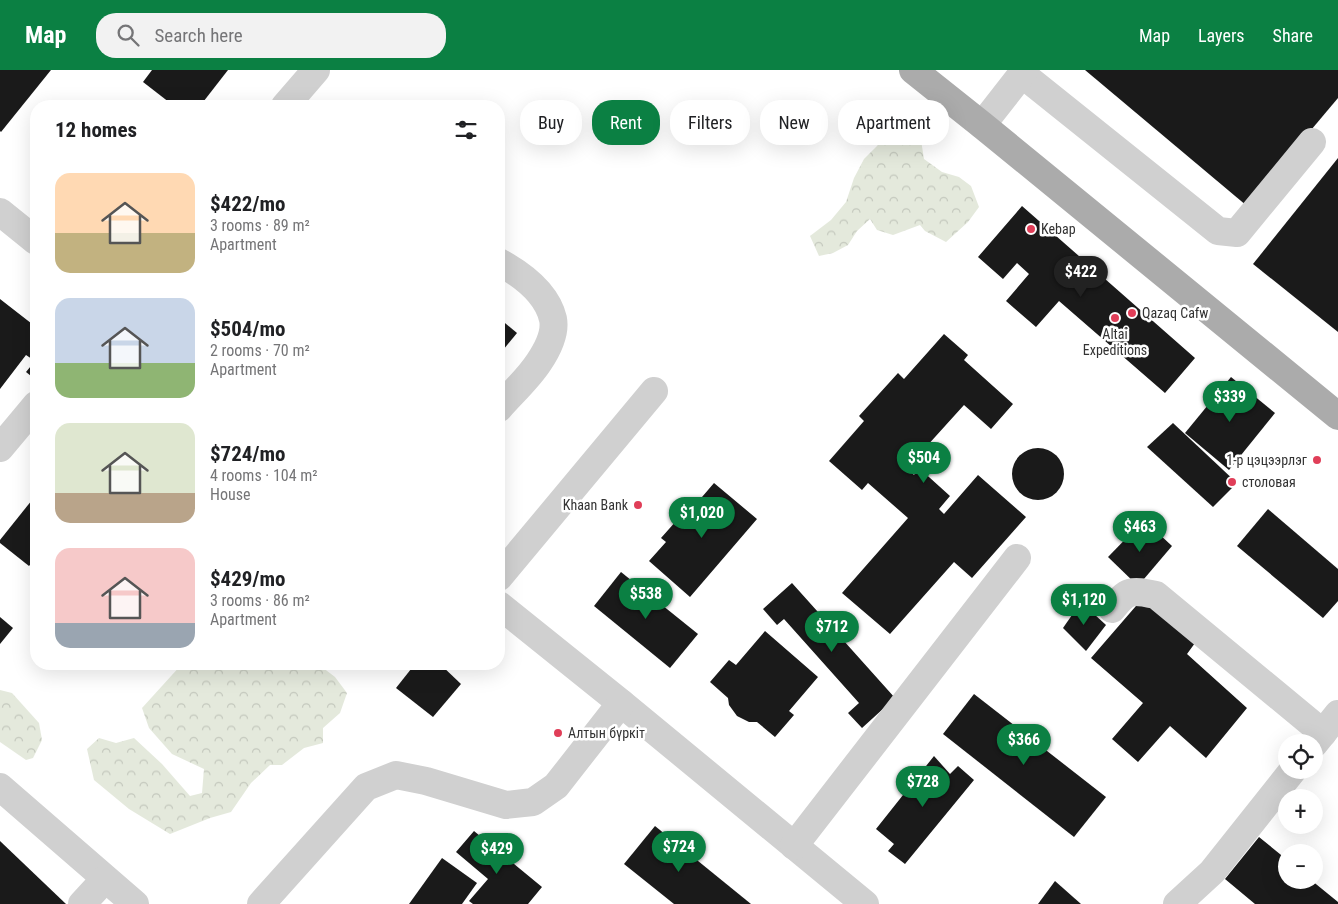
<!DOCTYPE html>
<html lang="en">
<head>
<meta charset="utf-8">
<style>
  :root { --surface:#fff; --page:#f2f2f2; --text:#202124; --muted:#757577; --accent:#0b8043 }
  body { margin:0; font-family:"Roboto Condensed",sans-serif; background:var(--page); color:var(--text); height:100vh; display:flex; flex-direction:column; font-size:19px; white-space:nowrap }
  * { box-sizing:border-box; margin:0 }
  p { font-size:16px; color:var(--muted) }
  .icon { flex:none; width:28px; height:28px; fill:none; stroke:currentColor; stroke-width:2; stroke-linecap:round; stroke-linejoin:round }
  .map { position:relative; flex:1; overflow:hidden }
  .sheet { position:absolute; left:30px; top:30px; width:475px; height:570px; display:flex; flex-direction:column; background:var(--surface); border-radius:20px; box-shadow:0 5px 20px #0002 }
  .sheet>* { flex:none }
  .hud { position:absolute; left:520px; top:30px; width:475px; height:45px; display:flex; gap:10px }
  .tools { position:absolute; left:1278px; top:664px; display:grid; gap:10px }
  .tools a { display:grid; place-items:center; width:45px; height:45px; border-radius:50%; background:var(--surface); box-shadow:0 5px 20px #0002; font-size:25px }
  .price { position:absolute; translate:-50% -42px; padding:0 11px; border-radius:18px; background:var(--accent); color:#fff; font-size:16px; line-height:32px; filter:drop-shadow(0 1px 2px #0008) }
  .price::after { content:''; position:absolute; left:50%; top:30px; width:15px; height:11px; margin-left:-8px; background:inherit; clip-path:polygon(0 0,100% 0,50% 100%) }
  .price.active { background:#222; color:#fff }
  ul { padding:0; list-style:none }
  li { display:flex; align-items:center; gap:15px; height:125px; padding:0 25px }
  li span { display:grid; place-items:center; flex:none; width:140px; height:100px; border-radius:15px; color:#555 }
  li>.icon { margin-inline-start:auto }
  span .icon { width:60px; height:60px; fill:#fffc; stroke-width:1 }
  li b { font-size:21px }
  h2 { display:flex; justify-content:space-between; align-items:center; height:60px; padding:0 25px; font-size:21px }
  .tag { padding:0 18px; border-radius:20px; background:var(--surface); box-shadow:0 5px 20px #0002; font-size:18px; line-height:45px }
  .tag.active { background:var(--accent); color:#fff }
  header { display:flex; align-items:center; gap:30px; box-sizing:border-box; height:70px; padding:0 25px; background:var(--accent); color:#fff }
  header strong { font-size:24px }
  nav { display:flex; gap:28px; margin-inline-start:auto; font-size:18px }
  .search { width:350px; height:45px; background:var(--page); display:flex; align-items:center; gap:12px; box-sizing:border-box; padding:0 18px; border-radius:20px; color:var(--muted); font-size:19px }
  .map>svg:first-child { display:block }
  .forest { fill:url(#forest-crowns) }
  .building { fill:#1a1a1a }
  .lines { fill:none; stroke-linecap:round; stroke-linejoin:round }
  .minor { stroke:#d0d0d0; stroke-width:28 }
  .major { stroke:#ababab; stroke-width:28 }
  .poi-dot { fill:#e03e58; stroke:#fff; stroke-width:2 }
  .labels { text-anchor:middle; stroke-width:5; stroke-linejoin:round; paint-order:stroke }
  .poi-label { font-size:14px; fill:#333; stroke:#fff; text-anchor:start }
</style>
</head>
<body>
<header>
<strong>Map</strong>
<div class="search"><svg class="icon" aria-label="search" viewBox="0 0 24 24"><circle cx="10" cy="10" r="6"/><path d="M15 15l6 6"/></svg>Search here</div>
<nav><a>Map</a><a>Layers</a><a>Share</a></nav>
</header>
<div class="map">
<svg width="1338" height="834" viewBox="0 0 1338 834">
  <defs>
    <pattern id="forest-crowns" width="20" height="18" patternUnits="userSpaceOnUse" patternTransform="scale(1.25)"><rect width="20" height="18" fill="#e4e9dc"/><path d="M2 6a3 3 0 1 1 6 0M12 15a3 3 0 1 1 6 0" fill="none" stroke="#c4c8bd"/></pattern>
  </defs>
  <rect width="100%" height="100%" fill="#fff"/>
  <g class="forest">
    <path d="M905,54L921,70L924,89L942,102L959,107L971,116L979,137L968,152L946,172L925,161L920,155L893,165L877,160L870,149L857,161L848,175L833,183L819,186L810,166L831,150L846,132L854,108L864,89L881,72L897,65Z"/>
    <path d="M182,594H318L335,607L347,623L340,643L323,658V673L304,678L282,695H270L251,713L231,742L210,748L170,764L129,739L94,710L87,679L99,668L116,673L134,668L162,694L190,726L202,723L204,699L172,684L149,658L142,638Z"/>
    <path d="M0,620L12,623L39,653L42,670L33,688L26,690L0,672Z"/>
  </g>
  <g class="building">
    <path d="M0,0H51L1,62L0,61Z"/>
    <path d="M152,0H228L200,36H174L143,12Z"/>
    <path d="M1085,0H1338V28L1247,136Z"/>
    <path d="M1338,88V262L1253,194Z"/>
    <path d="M1022,136L1195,288L1165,323L1059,231L1036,257L1006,231L1029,204L1017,193L1003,209L978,187Z"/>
    <path d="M0,229L36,257V310L26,302L35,291L26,285L0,319Z"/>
    <path d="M499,248L517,263L499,285Z"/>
    <path d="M944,264L968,285L964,290L1013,334L991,359L964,335L907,398L914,405L919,398L950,426L939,439L944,444L978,405L1026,447L972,508L954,492L890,564L842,523L908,448L868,413L862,420L829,391L864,351L859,346L898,303L904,309Z"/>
    <path d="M1231,307L1275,343L1229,400L1185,363Z"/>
    <path d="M1173,353L1237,413L1213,437L1147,377Z"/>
    <circle cx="1038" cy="404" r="26"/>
    <path d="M714,413L757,449L690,527L649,491L666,472L661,468L693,432L696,434Z"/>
    <path d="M36,425V488L29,496L0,473V470Z"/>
    <path d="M1268,439L1338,499V531L1323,548L1237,476Z"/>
    <path d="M1144,450L1172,476L1138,516L1108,487Z"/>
    <path d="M621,502L698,564L670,598L594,536Z"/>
    <path d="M792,513L895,628L862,658L848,643L859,633L784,549L777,555L763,539Z"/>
    <path d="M1142,529L1195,573L1187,584L1247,638L1206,688L1170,656L1138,692L1112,669L1143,633L1091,588Z"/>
    <path d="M1081,532L1106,555L1086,581L1063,558Z"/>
    <path d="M0,547L13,558L0,574Z"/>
    <path d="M765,561L818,607L789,641L794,645L775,667L757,652H749L737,646L729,635L728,628L710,612L729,590L736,595Z"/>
    <path d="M415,594H440L461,614L433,647L396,618Z"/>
    <path d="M974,624L1106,727L1074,767L943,664Z"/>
    <path d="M934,686L950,704L958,696L974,710L905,794L888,781L894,774L876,759Z"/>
    <path d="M655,756L751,834H674L624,794Z"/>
    <path d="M474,761L542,817L528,834H473L469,831L488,809L456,782Z"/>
    <path d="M1259,767L1286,789V810H1311L1338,832V834H1255L1225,809Z"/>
    <path d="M0,771L66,834H0Z"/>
    <path d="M442,788L477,813L462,834H409Z"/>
    <path d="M1055,811L1081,834H1038Z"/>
  </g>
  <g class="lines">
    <g class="minor">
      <path d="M1022,4L1218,161L1237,163L1312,72"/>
      <path d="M285,36L316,0"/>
      <path d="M982,55L1025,0"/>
      <path d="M0,142L36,171"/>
      <path d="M499,192C521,204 547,223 553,249C556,264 547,280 539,292C528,309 512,323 499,338"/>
      <path d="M0,378L36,335"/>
      <path d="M499,507L654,321"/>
      <path d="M499,535L621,633L865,834"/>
      <path d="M1112,539C1128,519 1131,520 1156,525L1323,663"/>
      <path d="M1314,674L1338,644"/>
      <path d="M0,717L135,834"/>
      <path d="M794,776L1017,488"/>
      <path d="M82,834L105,809"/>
      <path d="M261,834L366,717L396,705L426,711L506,735L533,732L556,716L621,633"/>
      <path d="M1177,834L1212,802L1293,700"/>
    </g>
    <path class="major" d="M913,0L982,55L1338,346"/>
  </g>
  <g class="poi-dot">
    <circle cx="1031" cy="159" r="5"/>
    <circle cx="1132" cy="243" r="5"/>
    <circle cx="1115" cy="248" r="5"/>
    <circle cx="1317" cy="390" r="5"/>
    <circle cx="1232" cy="412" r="5"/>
    <circle cx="638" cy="435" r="5"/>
    <circle cx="558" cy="663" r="5"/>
  </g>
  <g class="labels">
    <g class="poi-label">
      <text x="1041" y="164">Kebap</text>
      <text x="1142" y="248">Qazaq Cafw</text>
      <text x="1115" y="269" text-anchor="middle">Altai<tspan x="1115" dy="16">Expeditions</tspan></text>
      <text x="1307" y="395" text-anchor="end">1-р цэцээрлэг</text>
      <text x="1242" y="417">столовая</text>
      <text x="628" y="440" text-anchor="end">Khaan Bank</text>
      <text x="568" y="668">Алтын бүркiт</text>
    </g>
  </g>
</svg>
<div class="tools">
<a><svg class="icon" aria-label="locate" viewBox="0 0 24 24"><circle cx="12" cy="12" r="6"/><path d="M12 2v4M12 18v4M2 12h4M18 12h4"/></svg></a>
<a>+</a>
<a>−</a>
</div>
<b class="price active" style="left:1081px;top:228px">$422</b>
<b class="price" style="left:1230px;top:353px">$339</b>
<b class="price" style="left:924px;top:414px">$504</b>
<b class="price" style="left:702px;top:469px">$1,020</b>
<b class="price" style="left:1140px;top:483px">$463</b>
<b class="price" style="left:646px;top:550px">$538</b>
<b class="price" style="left:1084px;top:556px">$1,120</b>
<b class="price" style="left:832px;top:583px">$712</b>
<b class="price" style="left:1024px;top:696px">$366</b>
<b class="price" style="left:923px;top:738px">$728</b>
<b class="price" style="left:679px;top:803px">$724</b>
<b class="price" style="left:497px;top:805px">$429</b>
<div class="hud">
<a class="tag">Buy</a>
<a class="tag active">Rent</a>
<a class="tag">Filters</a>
<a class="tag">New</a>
<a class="tag">Apartment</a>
</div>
<section class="sheet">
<h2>12 homes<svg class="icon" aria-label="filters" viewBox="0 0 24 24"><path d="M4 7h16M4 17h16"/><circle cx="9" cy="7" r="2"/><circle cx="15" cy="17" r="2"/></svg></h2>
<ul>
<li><span style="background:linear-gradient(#ffd9b3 60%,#c2b280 0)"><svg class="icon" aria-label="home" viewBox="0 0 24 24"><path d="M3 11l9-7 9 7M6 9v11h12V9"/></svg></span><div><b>$422/mo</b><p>3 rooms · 89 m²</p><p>Apartment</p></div></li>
<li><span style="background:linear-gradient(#c9d6e8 65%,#8fb573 0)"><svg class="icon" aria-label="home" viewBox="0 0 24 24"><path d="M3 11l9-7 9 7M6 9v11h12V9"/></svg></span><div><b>$504/mo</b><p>2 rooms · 70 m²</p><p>Apartment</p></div></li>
<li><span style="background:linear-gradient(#dfe7d0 70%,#b9a48a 0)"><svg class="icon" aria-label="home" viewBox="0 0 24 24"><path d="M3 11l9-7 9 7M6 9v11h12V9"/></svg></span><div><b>$724/mo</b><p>4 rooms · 104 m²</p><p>House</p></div></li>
<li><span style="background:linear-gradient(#f6c9c9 75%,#9aa5b1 0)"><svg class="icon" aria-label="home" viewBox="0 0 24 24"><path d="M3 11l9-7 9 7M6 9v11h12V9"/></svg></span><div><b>$429/mo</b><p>3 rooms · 86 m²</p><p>Apartment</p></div></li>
</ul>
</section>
</div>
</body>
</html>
